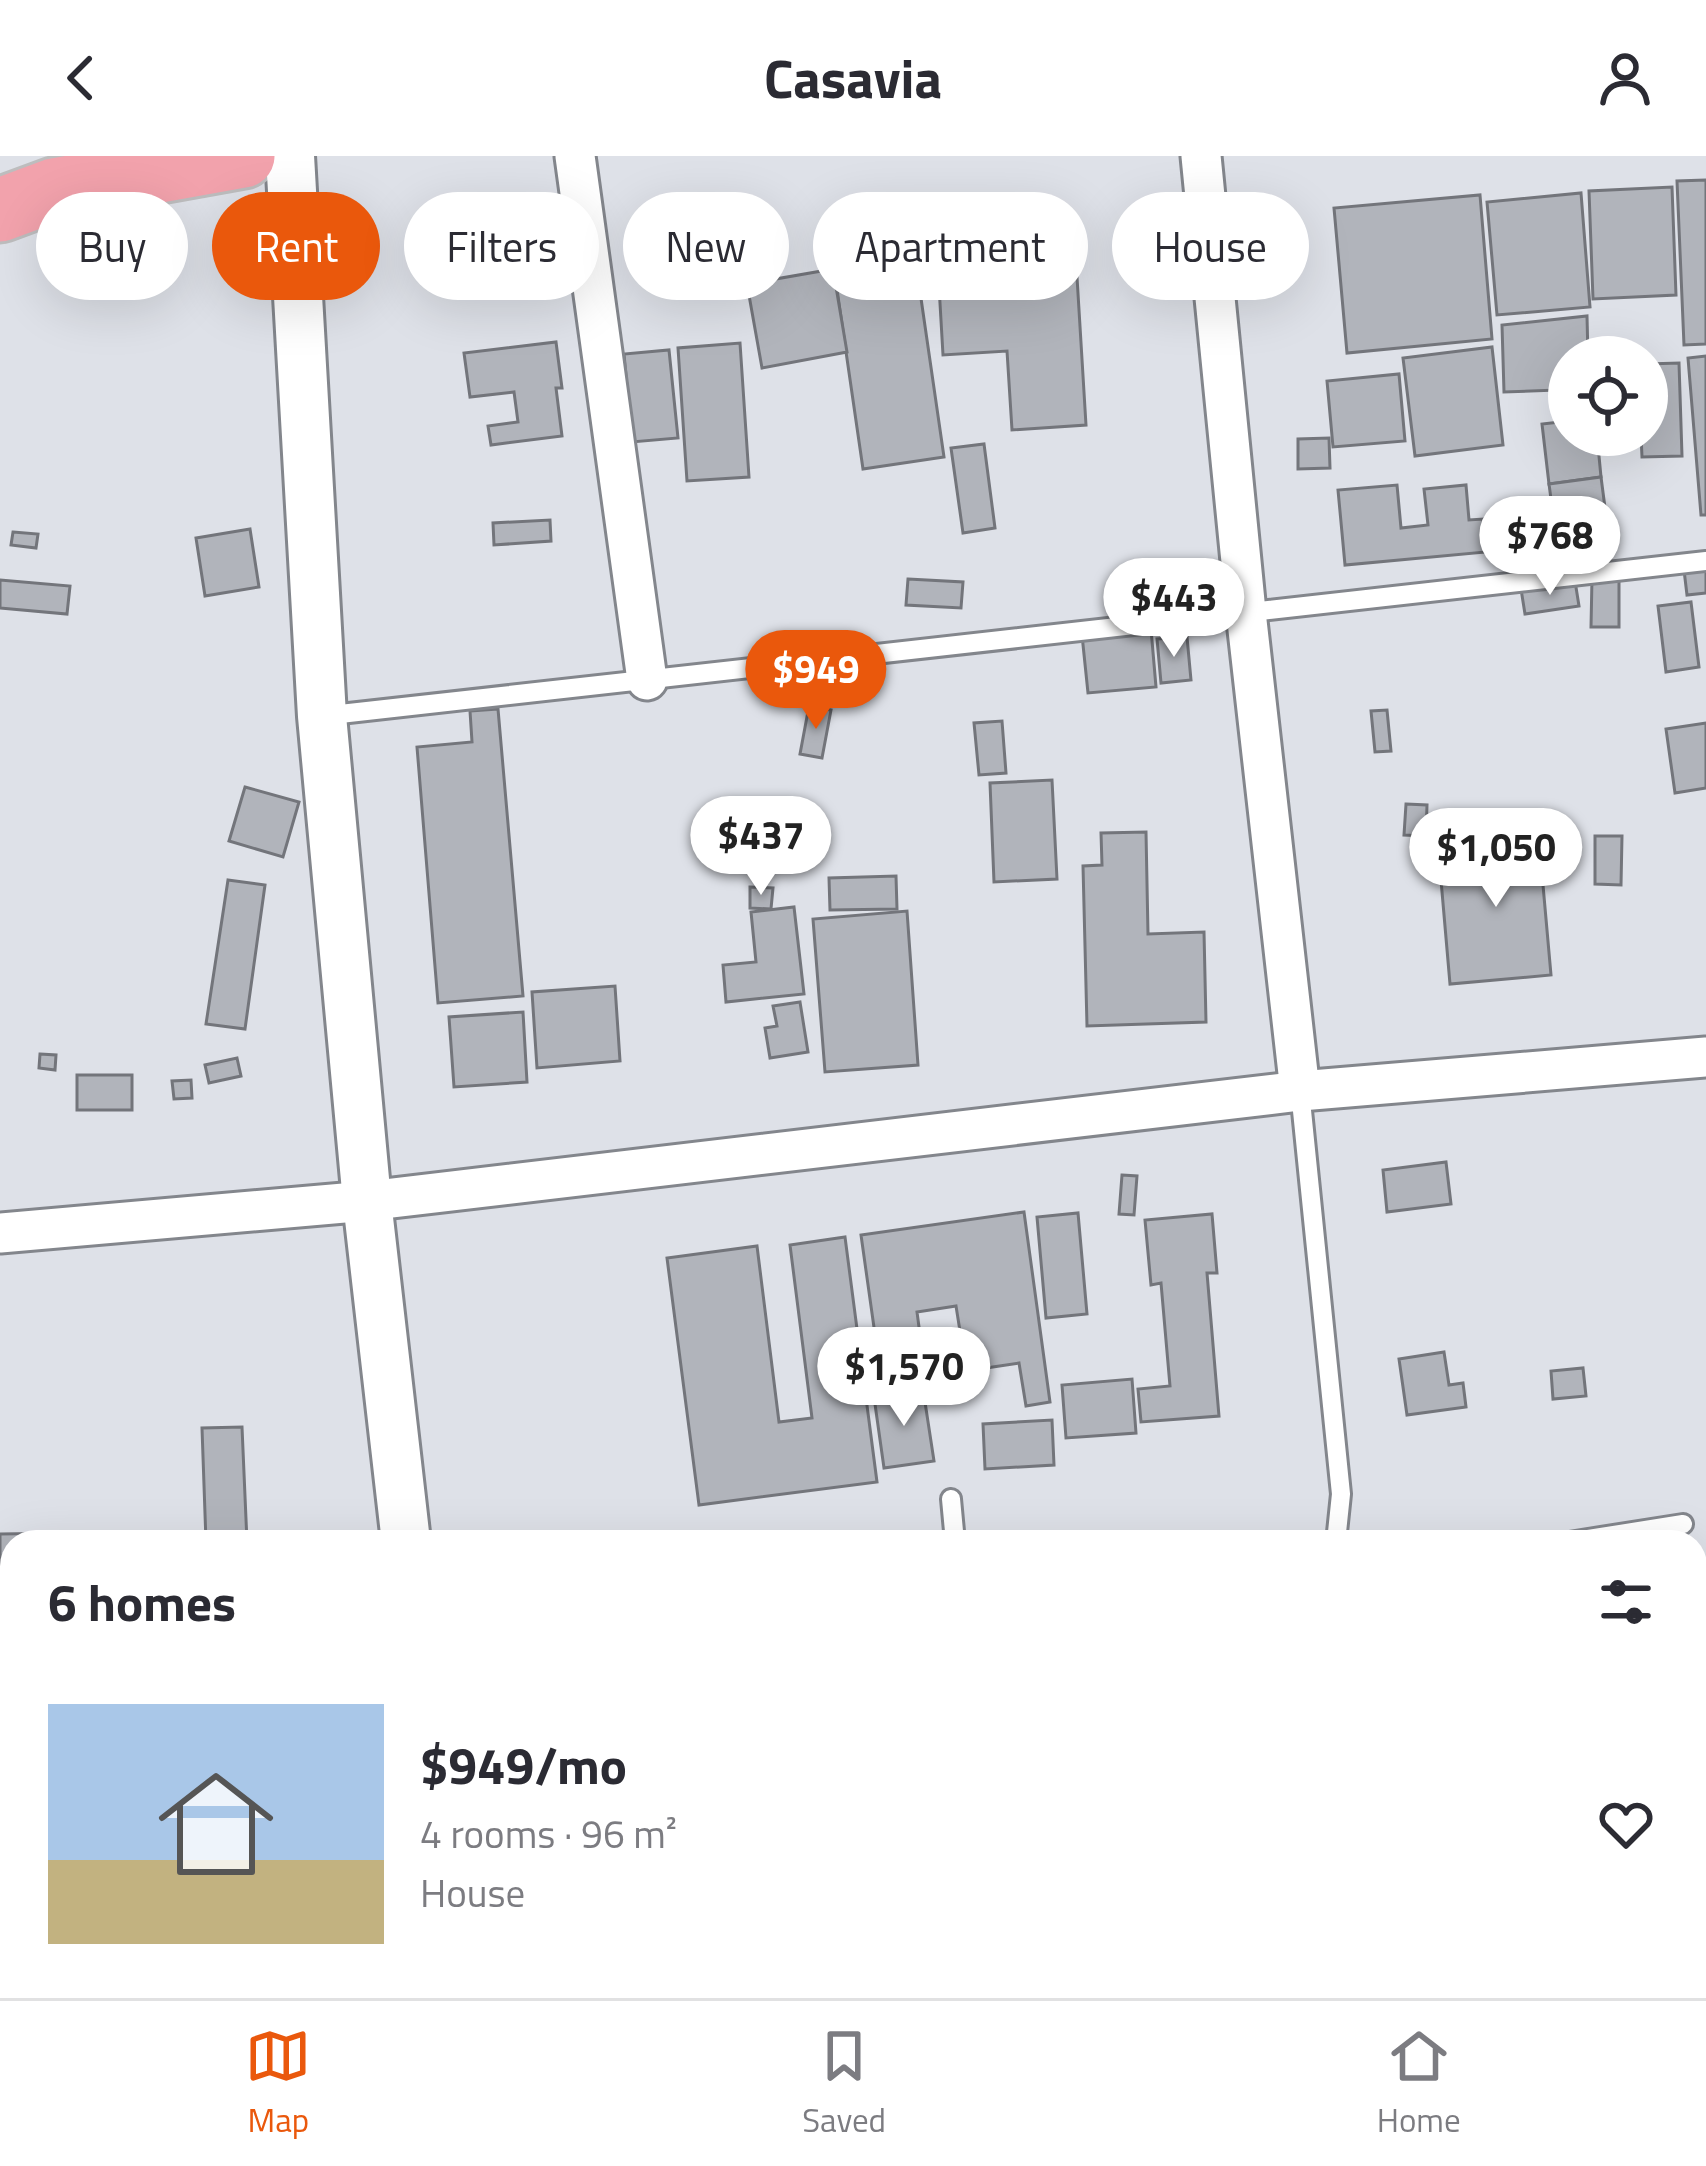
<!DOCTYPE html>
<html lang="en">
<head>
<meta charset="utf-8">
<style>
  :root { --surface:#fff; --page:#f2f2f3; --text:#2b2b33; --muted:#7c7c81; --line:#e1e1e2; --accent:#ea580c }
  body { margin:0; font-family:"Titillium Web",sans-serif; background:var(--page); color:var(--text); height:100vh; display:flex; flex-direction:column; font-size:45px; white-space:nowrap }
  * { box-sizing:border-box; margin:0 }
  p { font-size:39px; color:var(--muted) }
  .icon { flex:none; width:66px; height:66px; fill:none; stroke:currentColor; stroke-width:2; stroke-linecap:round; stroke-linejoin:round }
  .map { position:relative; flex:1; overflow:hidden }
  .drawer { position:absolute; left:0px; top:1374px; width:1707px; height:468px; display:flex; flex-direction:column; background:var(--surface); border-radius:36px 36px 0 0; box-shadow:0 12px 48px #0002 }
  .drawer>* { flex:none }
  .banner { position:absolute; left:36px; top:36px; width:1635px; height:108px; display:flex; gap:24px }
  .tools { position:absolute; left:1548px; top:180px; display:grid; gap:24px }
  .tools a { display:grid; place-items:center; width:120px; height:120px; border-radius:50%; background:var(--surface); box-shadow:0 12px 48px #0002; font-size:60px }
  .price { position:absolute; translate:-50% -102px; padding:0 27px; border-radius:42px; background:#fff; color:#222; font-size:39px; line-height:78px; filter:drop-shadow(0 3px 6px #0008) }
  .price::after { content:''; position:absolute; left:50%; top:72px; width:36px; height:27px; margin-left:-18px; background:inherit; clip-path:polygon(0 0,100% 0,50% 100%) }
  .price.current { background:var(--accent); color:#fff }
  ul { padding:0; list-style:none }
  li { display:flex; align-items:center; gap:36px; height:300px; padding:0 48px }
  li span { display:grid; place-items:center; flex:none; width:336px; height:240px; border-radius:0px; color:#555 }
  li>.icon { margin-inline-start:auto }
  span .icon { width:144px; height:144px; fill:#fffc; stroke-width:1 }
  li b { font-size:51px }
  h2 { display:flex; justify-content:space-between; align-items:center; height:144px; padding:0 48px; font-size:51px }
  .chip { padding:0 42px; border-radius:54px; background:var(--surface); box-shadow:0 12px 48px #0002; font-size:42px; line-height:108px }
  .chip.current { background:var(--accent); color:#fff }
  header { display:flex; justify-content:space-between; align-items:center; height:156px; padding:0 48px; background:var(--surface); font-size:54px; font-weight:700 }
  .menu { display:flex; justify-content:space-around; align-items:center; height:168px; border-top:3px solid var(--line); background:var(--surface); font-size:33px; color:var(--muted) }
  .menu a { display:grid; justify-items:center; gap:6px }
  .menu .current { color:var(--accent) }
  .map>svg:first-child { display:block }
  .building { fill:#b1b4bb; stroke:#73757b; stroke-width:3 }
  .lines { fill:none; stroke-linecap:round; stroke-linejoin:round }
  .service-casing { stroke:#83868c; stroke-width:24 }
  .minor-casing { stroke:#83868c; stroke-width:45 }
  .tertiary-casing { stroke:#83868c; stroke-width:54 }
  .trunk-casing { stroke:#bdbdbe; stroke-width:69 }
  .service { stroke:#fff; stroke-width:18 }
  .minor { stroke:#fff; stroke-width:39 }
  .tertiary { stroke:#fff; stroke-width:48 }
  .trunk { stroke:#f2a2ac; stroke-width:63 }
</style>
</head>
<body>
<header><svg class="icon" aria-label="back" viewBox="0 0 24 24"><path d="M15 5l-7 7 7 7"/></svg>Casavia<svg class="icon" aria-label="person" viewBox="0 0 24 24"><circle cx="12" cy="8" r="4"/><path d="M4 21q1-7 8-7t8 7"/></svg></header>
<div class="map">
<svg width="1706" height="1842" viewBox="0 0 1706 1842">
  <rect width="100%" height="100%" fill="#dee1e8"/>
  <g class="building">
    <path d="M1706,24V188L1684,189L1677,25Z"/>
    <path d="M1672,31L1676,139L1593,143L1589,35Z"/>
    <path d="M1581,37L1590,151L1497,159L1487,46Z"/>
    <path d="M1480,39L1492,183L1347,197L1334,52Z"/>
    <path d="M915,101L944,301L863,313L834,113Z"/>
    <path d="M833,113L847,196L762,212L747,128Z"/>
    <path d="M1077,121L1086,269L1012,274L1007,195L943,199L939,130Z"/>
    <path d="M1587,160L1588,201H1569V256L1557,257V234L1504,236L1502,169Z"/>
    <path d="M556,186L562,232H556L562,280L491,289L488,270L518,266L514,236L470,241L464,197Z"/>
    <path d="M740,187L749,321L687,325L678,192Z"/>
    <path d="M1492,191L1503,289L1415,300L1403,202Z"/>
    <path d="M669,194L678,282L632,286L624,198Z"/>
    <path d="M1706,200V359H1701L1688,202Z"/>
    <path d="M1679,207L1682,300L1642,301L1641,279H1647V208Z"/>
    <path d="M1399,218L1405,285L1333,291L1327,225Z"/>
    <path d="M1569,265V279H1597L1601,321L1549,328L1542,268Z"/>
    <path d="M1329,282L1330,312L1298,313V283Z"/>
    <path d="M984,288L995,372L963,377L951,292Z"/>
    <path d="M1601,321L1607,367L1555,373L1549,328Z"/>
    <path d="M1397,329L1401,372L1428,369L1424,333L1466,329L1469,364L1483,363L1486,396L1345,409L1338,334Z"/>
    <path d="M550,364L551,385L494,389L493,367Z"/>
    <path d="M250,373L259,431L205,440L196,382Z"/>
    <path d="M13,376L38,378L36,392L11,389Z"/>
    <path d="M1706,411V437L1687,439L1684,414Z"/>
    <path d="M1592,422L1619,423V471H1591Z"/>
    <path d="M908,423L963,426L961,452L906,449Z"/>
    <path d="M0,424L70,430L67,458L0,452Z"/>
    <path d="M1575,425L1579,450L1525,458L1521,433Z"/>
    <path d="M1691,446L1699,511L1666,516L1658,450Z"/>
    <path d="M1151,473L1156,531L1088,537L1082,479Z"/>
    <path d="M1187,481L1191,524L1161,527L1157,483Z"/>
    <path d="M809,550L831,554L822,602L800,598Z"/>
    <path d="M498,553L523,840L438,847L417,591L472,586L470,555Z"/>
    <path d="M1387,554L1391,595L1375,596L1371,555Z"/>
    <path d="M1002,565L1006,617L979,619L974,567Z"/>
    <path d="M1706,567V632L1675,637L1666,573Z"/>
    <path d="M1052,624L1057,723L994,726L990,627Z"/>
    <path d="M245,631L299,646L283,701L229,685Z"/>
    <path d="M1406,648L1427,649L1426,680L1404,679Z"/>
    <path d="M1538,673L1551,819L1450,828L1439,701L1476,698L1474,679Z"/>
    <path d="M1146,676L1148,778L1204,776L1206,866L1087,870L1083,710L1102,709L1101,677Z"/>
    <path d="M1595,680H1622L1621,729L1595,728Z"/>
    <path d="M896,720L897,753L830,754L829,722Z"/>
    <path d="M228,724L265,729L245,873L206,868Z"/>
    <path d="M750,731L773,732L771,753L750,752Z"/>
    <path d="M794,751L804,838L726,846L723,809L756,806L751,756Z"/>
    <path d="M907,755L918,909L825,916L813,763Z"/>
    <path d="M615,830L620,905L537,912L532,836Z"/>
    <path d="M800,846L808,896L770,902L765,872L777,870L773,850Z"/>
    <path d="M523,856L527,926L454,931L449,861Z"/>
    <path d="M40,898L56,899L55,914L39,912Z"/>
    <path d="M237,902L241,920L209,927L205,909Z"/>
    <rect x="77" y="919" width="55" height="35"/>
    <path d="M191,924L192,942L174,943L172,925Z"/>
    <path d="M1446,1006L1451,1048L1387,1056L1383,1014Z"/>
    <path d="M1122,1019L1137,1020L1134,1059L1119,1058Z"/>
    <path d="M1024,1056L1050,1246L1026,1250L1019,1207L986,1212L983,1191L963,1194L956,1150L917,1156L923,1201L879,1207L861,1079Z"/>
    <path d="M1078,1057L1087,1158L1046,1162L1037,1061Z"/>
    <path d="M1212,1058L1217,1117H1207L1219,1260L1141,1266L1138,1233L1170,1230L1161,1127L1151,1129L1145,1064Z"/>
    <path d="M845,1081L877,1326L699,1349L667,1102L757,1090L779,1266L812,1262L790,1089Z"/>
    <path d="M1444,1196L1449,1229L1463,1227L1466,1251L1407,1259L1399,1203Z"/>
    <path d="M1583,1212L1586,1240L1553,1243L1551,1215Z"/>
    <path d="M1132,1223L1136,1277L1066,1282L1062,1229Z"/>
    <path d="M923,1233L934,1305L884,1312L874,1241Z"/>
    <path d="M1052,1264L1054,1309L985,1313L983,1268Z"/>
    <path d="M242,1271L247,1386H206L202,1272Z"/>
    <path d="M68,1377V1386H12V1464H0V1378Z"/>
    <path d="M12,1755V1786L0,1788V1757Z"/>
  </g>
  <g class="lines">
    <g class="service-casing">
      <g id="service">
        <path d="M322,560L1706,405"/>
        <path d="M1300,935L1341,1338L1336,1386"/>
        <path d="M951,1343L955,1386"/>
        <path d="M1569,1386L1683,1368"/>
      </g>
    </g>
    <g class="minor-casing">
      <g id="minor">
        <path d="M575,0L647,524"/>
        <path d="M1201,0L1246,456L1300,935"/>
        <path d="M0,1077L367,1045L1300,935L1706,901"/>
      </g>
    </g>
    <g class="tertiary-casing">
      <g id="tertiary">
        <path d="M290,0L322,560L367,1045L406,1386"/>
        <path d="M455,1830L456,1842"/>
      </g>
    </g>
    <g class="trunk-casing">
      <path id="trunk" d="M0,54L54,34L243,0"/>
    </g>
    <use href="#service" class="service"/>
    <use href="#minor" class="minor"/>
    <use href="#tertiary" class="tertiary"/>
    <use href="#trunk" class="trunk"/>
  </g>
</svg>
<div class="tools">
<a><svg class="icon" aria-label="locate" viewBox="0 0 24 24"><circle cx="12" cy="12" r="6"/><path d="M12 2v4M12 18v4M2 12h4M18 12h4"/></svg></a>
</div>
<b class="price" style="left:1550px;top:442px">$768</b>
<b class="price" style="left:1174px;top:504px">$443</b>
<b class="price current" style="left:816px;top:576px">$949</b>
<b class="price" style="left:761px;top:742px">$437</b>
<b class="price" style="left:1496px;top:754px">$1,050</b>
<b class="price" style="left:904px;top:1273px">$1,570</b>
<div class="banner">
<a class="chip">Buy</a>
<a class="chip current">Rent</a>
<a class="chip">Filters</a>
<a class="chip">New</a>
<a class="chip">Apartment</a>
<a class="chip">House</a>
</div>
<section class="drawer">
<h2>6 homes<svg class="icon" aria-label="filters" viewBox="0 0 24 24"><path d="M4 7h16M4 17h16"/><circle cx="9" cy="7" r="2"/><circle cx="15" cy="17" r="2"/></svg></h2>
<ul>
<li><span style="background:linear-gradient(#a9c7e8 65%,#c2b280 0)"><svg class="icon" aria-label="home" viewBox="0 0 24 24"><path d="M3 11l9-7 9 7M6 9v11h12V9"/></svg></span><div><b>$949/mo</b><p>4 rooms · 96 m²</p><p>House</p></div><svg class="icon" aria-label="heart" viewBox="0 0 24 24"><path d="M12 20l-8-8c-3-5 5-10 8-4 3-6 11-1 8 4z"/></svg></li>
</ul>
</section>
</div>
<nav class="menu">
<a class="current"><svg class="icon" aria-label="map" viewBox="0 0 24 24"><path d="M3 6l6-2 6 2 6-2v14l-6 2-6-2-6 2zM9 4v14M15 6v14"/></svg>Map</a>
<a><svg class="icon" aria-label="saved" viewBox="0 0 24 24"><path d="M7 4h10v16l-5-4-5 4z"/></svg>Saved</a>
<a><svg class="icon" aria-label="home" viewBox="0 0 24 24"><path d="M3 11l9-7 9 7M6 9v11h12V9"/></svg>Home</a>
</nav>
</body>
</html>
